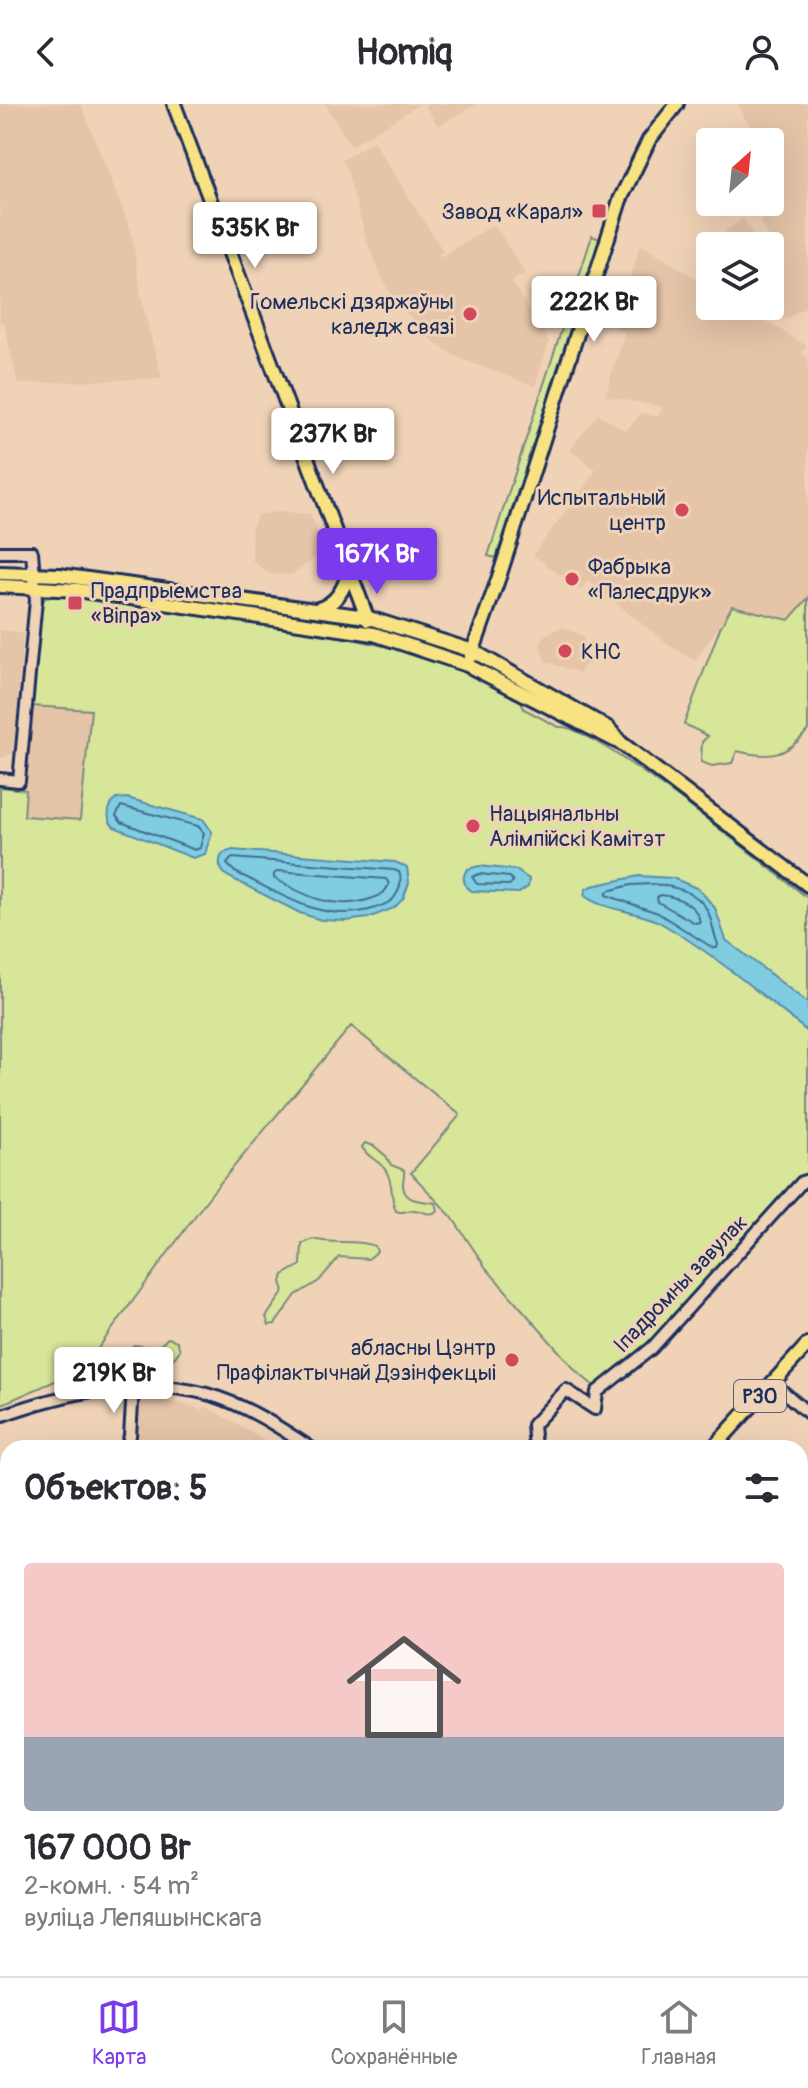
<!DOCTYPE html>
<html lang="ru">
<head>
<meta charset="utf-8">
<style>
  :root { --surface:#fff; --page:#f7f7f7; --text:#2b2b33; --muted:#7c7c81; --line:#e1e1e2; --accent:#7c3aed }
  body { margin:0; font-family:Pangolin,sans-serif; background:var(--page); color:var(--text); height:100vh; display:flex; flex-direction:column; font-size:30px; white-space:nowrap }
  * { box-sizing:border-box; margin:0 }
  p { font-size:26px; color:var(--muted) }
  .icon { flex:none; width:44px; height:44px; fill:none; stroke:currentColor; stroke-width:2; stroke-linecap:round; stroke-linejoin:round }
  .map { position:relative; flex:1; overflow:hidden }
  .panel { position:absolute; left:0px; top:1336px; width:808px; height:536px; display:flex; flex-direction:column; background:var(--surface); border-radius:24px 24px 0 0; box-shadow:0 8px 32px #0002 }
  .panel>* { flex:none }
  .needle { width:52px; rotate:27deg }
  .tools { position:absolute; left:696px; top:24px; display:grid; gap:16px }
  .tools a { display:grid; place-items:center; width:88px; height:88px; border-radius:8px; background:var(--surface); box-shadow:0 8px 32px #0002; font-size:40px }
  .price { position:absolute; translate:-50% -68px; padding:0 18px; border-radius:8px; background:#fff; color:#222; font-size:26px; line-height:52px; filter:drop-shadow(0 2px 4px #0008) }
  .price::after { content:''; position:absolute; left:50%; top:48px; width:24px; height:18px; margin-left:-12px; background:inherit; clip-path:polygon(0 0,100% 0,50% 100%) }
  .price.on { background:var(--accent); color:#fff }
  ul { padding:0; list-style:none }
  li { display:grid; align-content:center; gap:16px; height:424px; padding:0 24px }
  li+li { border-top:2px solid var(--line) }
  li span { display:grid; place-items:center; height:248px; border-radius:8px; color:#555 }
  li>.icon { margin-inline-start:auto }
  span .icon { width:144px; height:144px; fill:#fffc; stroke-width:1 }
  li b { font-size:34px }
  h2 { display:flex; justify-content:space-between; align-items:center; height:96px; padding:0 24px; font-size:34px }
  header { display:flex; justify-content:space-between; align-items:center; height:104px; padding:0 24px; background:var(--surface); font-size:36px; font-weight:700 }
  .tab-bar { display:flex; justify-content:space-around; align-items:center; height:112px; border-top:2px solid var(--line); background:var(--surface); font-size:22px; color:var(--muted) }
  .tab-bar a { display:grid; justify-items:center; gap:4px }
  .tab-bar .on { color:var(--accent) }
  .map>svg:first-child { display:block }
  .built { fill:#e5c4a8 }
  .green { fill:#d8e699; stroke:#7a8a7c; stroke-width:2 }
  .water { fill:#80cce0; stroke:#588dac; stroke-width:2 }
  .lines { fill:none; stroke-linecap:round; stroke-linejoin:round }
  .shore { stroke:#436e92; stroke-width:2 }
  .minor-casing { stroke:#1b2f5e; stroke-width:16 }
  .major-casing { stroke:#1b2f5e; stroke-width:18 }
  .minor { stroke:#f0d3b7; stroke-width:10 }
  .major { stroke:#f8e281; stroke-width:12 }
  .rail { stroke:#1b2f5e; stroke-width:2 }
  .major-bridge-casing { stroke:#1b2f5e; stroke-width:18; stroke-linecap:butt }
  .major-bridge { stroke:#f8e281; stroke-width:12 }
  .poi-dot { fill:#d1495b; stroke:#f0d3b7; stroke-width:3 }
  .labels { text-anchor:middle; stroke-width:6; stroke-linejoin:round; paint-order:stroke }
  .shield { fill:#f0d3b7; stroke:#5b6079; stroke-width:2 }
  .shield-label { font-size:20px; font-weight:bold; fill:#1b2f5e }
  .poi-label { font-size:22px; fill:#1b2f5e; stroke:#f0d3b7; text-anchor:end }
  .street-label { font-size:22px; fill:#1b2f5e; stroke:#f0d3b7 }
</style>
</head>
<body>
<header><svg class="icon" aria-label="back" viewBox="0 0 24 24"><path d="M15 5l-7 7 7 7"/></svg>Homiq<svg class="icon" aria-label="person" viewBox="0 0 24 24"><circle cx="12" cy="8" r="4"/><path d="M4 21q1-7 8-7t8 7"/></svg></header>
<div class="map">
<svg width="808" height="1872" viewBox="0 0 808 1872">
  <rect width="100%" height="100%" fill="#f0d3b7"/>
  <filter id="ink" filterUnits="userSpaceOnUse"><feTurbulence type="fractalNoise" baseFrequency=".0125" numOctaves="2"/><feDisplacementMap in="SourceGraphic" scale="16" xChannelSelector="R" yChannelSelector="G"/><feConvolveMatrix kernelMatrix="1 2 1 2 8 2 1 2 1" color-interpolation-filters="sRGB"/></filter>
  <g filter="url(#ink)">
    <g class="built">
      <path d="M0,0H81L131,127L143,203L162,274L18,280L4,219H0Z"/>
      <path d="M325,0H420L351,42Z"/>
      <path d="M424,0H477L438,22Z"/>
      <path d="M737,0H808V202L783,216L770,196V159L776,168L784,163L778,154L781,152L759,117L766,112L760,102L770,98V65L774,62L770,55V38H759Z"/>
      <path d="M373,37L443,147L439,150L441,153L494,120L525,169L512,178L549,238L535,282L458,254L428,233L398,200L386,182L367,138L346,63L342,56Z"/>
      <path d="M743,115L760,142H735L725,127Z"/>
      <path d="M640,140L710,183V202H741L807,242L802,250L808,254V494L789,516L732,502L695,557L673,544L588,477L580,486L533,451L596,366L570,346L598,310L626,327L641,309L658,313L663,303L605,292L625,228L617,224Z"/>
      <path d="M278,408L311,410L323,447L292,471L269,470L253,457L251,427L257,411Z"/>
      <path d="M563,523L583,532L587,544L588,557L580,569L547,558L543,553L540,539L546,530Z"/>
      <path d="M0,526L23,529L14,648L3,654L0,653Z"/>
      <path d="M32,602L91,605L80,716L24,712Z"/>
      <path d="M168,1298L193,1302L201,1307L206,1302L277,1344H142L137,1340L136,1299Z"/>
    </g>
    <g class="green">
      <path d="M592,132L600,135L496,454L488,452Z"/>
      <path d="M58,492C129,500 200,509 270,521C355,534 446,550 520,594L524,605L558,623C589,616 772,767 808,794V1073L796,1080L649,1238L594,1282L577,1268L486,1164L452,1113L411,1069L460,1011L351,922L211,1090L83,1265L0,1301V683L26,686L24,712L80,716L91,606L32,602L41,502L45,494Z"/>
      <path d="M808,494V626C786,653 770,655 737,647L732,659L712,662L701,658L702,638L708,632L684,620L720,524L732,502L789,516Z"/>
      <path d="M365,1039L374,1042L386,1052L391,1061L404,1066C405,1071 403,1075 403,1080C403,1100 425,1096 436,1099L438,1107C427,1113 425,1107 414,1106C406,1106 404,1110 396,1107C390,1095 394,1079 386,1067C380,1056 367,1054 362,1043Z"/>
      <path d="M313,1135C333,1141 356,1135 375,1142L377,1148L368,1155L339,1153L319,1177L296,1191L275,1220L269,1221L266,1213L284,1187L281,1178L283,1171L301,1161L302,1140Z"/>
      <path d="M168,1234L177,1237L180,1246C168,1266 147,1269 128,1256L126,1248L134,1241L157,1244Z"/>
      <path d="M808,1593V1779L800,1771V1601Z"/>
      <path d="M800,1798L808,1805V1872H730L737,1864H800Z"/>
    </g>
    <g class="water">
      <path d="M127,694L203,715L212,728L205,750L193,754L114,723C105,715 108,702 116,695Z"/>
      <path d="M232,746L395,758L407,763L409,779L403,795L394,804L368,814L346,817L321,816L300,809L227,772C219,765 217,758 223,749Z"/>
      <path d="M479,762L516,766L529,775L528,783L519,789L472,787C463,782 461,772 468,765Z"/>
      <path d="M639,772L673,774L699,785L715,804L726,836L808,899V928C760,890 712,848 659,818C638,807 598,805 584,791L586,785L592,782Z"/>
    </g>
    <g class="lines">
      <g class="shore">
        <path d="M121,702L198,722L204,729L200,744L195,746L121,718L116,712Z"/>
        <path d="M232,754L394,766L399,768C403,777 399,789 392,796C386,801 376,804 369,806C319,819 279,788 235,768L227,760Z"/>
        <path d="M278,767L386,775L389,780C385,789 380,792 370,795C334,807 305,792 274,774V770Z"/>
        <path d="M479,770L510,773L513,778L509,781L477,780L472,773Z"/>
        <path d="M652,780C673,782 699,787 708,808C713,819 713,829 718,840L717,844H713L658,809L606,791L608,787L631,781Z"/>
        <path d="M661,791C678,793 697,800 700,818L695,819L658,798L657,793Z"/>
      </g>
      <g class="minor-casing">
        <g id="minor">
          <path d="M0,448H32L36,496L19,677L0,675"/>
          <path d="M773,1279L808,1309"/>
          <path d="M0,1312C65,1289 138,1272 207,1290C244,1300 279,1323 311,1344"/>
          <path d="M126,1344L130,1332L133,1284"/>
          <path d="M535,1344L533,1321L566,1286L595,1305L597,1288L652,1244L802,1078L808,1076"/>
          <path d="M800,1419L808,1409"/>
          <path d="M0,1479L8,1471"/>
          <path d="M800,1581L808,1571"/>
          <path d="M0,1675L8,1664"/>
          <path d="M0,1746L8,1759"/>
          <path d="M800,1784L808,1792"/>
          <path d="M264,1872L269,1864"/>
          <path d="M390,1872L397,1864"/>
          <path d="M537,1872L545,1864"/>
          <path d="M723,1872L729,1864"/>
        </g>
      </g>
      <g class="major-casing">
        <g id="major">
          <path d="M174,0L368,516"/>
          <path d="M0,469L59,471L366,513L473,547L608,624L621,639L808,781"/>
          <path d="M0,482L77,486L374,530L467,561L618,638"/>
          <path d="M318,505C337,500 345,484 349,466"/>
          <path d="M471,552L500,470L620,96L649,36L677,0"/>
          <path d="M713,1344L808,1240"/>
        </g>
      </g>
      <use href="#minor" class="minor"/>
      <use href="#major" class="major"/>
      <g class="rail">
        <path d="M0,1771L8,1783"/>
        <path d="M62,1864L67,1872"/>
      </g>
      <g class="major-bridge-casing">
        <path id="major-bridge" d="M78,1872L107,1864"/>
      </g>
      <use href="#major-bridge" class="major-bridge"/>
    </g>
  </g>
  <g class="poi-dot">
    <rect x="591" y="99" width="16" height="16" rx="4"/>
    <circle cx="470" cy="210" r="8"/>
    <circle cx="682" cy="406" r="8"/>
    <circle cx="572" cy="475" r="8"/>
    <rect x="67" y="491" width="16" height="16" rx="4"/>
    <circle cx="565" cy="547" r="8"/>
    <circle cx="473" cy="722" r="8"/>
    <circle cx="512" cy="1256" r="8"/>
  </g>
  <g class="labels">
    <rect class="shield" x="734" y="1276" width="52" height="32" rx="6"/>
    <g class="shield-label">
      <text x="760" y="1299">Р30</text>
    </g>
    <g class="poi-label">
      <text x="583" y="115">Завод «Карал»</text>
      <text x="454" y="205">Гомельскі дзяржаўны<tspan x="454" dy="25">каледж связі</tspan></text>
      <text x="666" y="401">Испытальный<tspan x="666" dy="25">центр</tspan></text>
      <text x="588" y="470" text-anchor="start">Фабрыка<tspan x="588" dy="25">«Палесдрук»</tspan></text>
      <text x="91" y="494" text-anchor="start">Прадпрыемства<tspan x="91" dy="25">«Віпра»</tspan></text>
      <text x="581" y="555" text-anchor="start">КНС</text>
      <text x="489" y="717" text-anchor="start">Нацыянальны<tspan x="489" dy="25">Алімпійскі Камітэт</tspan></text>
      <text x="496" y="1251">абласны Цэнтр<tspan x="496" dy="25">Прафілактычнай Дэзінфекцыі</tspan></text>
    </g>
    <g class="street-label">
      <text transform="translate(680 1179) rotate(-46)" y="8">Іпадромны завулак</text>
    </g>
  </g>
</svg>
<div class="tools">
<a><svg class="needle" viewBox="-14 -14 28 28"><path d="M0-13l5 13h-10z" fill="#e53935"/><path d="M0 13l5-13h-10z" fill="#7c7c81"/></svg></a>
<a><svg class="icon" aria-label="layers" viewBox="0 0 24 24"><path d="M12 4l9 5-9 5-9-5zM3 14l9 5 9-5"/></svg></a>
</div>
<b class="price" style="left:255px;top:166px">535K Br</b>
<b class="price" style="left:594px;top:240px">222K Br</b>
<b class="price" style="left:333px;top:372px">237K Br</b>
<b class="price on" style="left:377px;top:492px">167K Br</b>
<b class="price" style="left:114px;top:1311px">219K Br</b>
<section class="panel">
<h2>Объектов: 5<svg class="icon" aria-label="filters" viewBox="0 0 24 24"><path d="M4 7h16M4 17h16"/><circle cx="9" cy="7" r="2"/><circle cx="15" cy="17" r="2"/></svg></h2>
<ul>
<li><span style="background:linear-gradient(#f6c9c9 70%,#9aa5b1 0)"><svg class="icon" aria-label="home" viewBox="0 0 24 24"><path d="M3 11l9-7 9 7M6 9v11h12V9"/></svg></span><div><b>167 000 Br</b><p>2-комн. · 54 m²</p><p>вуліца Лепяшынскага</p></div></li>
</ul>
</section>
</div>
<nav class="tab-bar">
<a class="on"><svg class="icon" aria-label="map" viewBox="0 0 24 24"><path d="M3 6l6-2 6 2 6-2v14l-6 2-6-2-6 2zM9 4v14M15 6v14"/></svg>Карта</a>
<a><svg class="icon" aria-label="saved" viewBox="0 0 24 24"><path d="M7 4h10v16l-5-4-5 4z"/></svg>Сохранённые</a>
<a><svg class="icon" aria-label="home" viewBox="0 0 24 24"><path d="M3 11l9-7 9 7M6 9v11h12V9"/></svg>Главная</a>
</nav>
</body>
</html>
